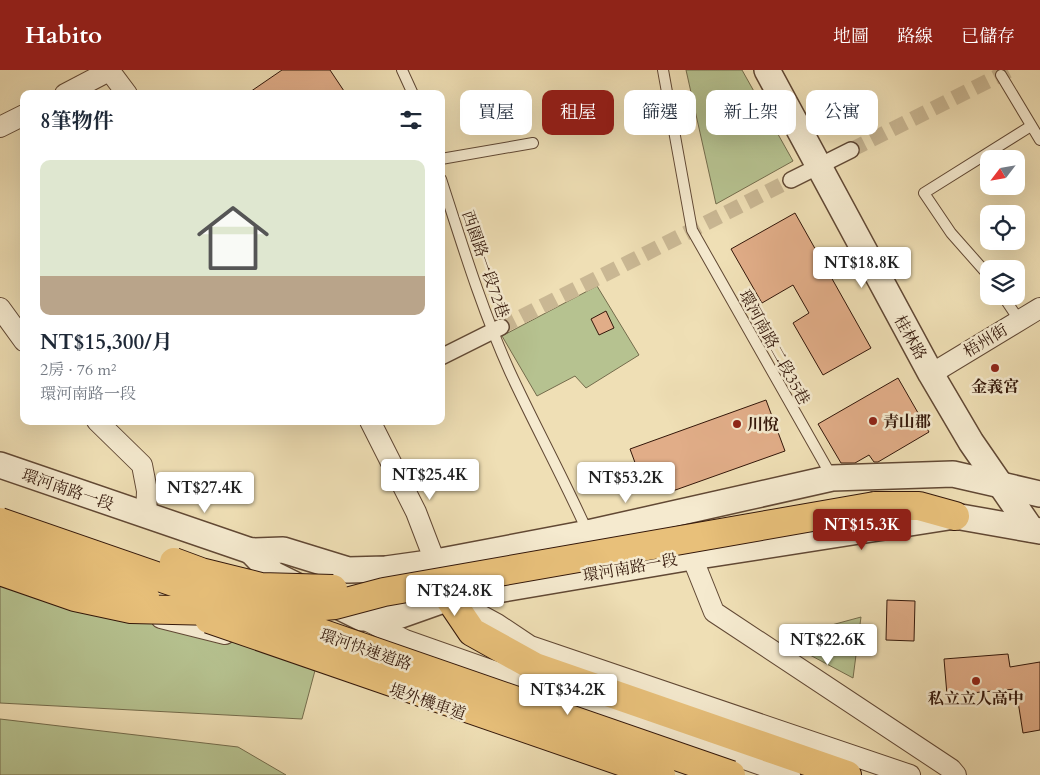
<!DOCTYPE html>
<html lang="zh-TW">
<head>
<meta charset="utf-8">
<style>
  :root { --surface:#fff; --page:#f2f2f3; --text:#1f2937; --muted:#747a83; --line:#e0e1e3; --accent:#8f2418 }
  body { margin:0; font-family:Cardo,"Noto Serif TC",serif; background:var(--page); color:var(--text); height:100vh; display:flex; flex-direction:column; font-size:19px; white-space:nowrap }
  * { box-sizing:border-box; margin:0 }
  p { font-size:16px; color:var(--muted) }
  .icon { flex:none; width:28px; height:28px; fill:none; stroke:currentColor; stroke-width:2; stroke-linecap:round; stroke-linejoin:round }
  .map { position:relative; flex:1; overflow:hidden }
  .details { position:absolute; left:20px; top:20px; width:425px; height:335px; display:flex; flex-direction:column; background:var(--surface); border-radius:10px; box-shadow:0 5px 20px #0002 }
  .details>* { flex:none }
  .banner { position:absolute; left:460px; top:20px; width:475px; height:45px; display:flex; gap:10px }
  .needle { width:32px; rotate:239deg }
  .tools { position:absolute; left:980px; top:80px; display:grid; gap:10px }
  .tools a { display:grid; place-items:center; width:45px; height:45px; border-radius:10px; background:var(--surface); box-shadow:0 5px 20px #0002; font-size:25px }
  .price { position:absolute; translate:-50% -42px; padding:0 11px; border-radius:5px; background:#fff; color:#222; font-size:16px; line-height:32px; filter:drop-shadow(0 1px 2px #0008) }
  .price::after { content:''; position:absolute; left:50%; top:30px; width:15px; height:11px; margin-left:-8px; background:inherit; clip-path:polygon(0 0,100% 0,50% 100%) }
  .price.on { background:var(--accent); color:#fff }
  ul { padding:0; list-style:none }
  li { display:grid; align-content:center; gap:10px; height:265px; padding:0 20px }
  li+li { border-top:1px solid var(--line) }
  li span { display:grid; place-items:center; height:155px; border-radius:10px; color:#555 }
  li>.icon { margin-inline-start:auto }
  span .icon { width:90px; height:90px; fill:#fffc; stroke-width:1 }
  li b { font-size:21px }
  h2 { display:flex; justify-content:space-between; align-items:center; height:60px; padding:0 20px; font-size:21px }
  .chip { padding:0 18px; border-radius:10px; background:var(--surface); box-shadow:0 5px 20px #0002; font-size:18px; line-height:45px }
  .chip.on { background:var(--accent); color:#fff }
  header { display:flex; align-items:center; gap:30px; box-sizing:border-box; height:70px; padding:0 25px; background:var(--accent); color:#fff }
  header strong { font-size:24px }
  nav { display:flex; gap:28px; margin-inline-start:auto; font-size:18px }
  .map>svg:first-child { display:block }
  .green { fill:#b6c290; stroke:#746c4c }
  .building { fill:#e1ad88; stroke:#321609 }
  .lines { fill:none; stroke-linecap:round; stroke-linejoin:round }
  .pedestrian-tunnel { stroke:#c9b793; stroke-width:15; stroke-dasharray:15 8; stroke-linecap:butt }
  .service-casing { stroke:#614834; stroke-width:12 }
  .pedestrian-casing { stroke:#614834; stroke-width:18 }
  .minor-casing { stroke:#614834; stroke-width:22 }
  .tertiary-casing { stroke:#614834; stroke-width:28 }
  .trunk-casing { stroke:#321609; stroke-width:30 }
  .service { stroke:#f5eacf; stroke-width:10 }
  .pedestrian { stroke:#f5eacf; stroke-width:15 }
  .minor { stroke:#f5eacf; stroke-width:20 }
  .tertiary { stroke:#f5eacf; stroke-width:25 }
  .trunk { stroke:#e8c07a; stroke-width:28 }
  .trunk-bridge-casing { stroke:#321609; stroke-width:30; stroke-linecap:butt }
  .trunk-bridge { stroke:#e8c07a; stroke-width:28 }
  .poi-dot { fill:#8f2418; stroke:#f5eacf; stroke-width:2 }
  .labels { text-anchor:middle; stroke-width:5; stroke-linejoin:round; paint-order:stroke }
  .street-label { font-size:16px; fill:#321609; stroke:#f5eacf }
  .poi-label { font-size:16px; font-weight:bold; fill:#321609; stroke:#f5eacf }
</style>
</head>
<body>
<header>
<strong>Habito</strong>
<nav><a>地圖</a><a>路線</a><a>已儲存</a></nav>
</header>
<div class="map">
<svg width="1040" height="705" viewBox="0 0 1040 705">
  <rect width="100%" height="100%" fill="#efdfb5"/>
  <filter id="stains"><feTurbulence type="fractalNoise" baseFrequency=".004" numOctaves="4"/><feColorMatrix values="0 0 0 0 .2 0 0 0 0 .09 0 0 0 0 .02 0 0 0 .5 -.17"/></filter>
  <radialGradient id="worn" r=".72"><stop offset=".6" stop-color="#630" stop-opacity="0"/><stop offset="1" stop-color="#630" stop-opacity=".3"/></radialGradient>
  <g class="green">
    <path d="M686,0H742L793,91L716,134Z"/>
    <path d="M597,216L639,285L586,318L575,306L537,326L502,266Z"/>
    <path d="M0,500L317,593L302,649L0,633Z"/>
    <path d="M861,547L853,608L780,569Z"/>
    <path d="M0,649L238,677L286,705H0Z"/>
  </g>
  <g class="building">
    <path d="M282,0H330L346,24H247Z"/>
    <path d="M795,143L871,278L823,305L793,253L809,243L793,215L762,233L731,179Z"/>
    <path d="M606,241L614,258L599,265L591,249Z"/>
    <path d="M898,308L929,362L878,392H874L869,385L855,393H841L818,354Z"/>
    <path d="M766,330L785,381L667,423L660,402L641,409L630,379Z"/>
    <path d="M887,530L915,531L914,571L886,570Z"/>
    <path d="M1008,584L1010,597L1040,592V660L1023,663L1016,619L947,625L944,589Z"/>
  </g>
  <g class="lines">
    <g class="pedestrian-tunnel">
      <path d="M851,80L1010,0"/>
      <path d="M501,257L791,110"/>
    </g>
    <g class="service-casing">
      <g id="service">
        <path d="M402,0L413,24"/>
        <path d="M663,0L692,160L832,407"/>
        <path d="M1001,5L1040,70"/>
        <path d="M441,89L533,73"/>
        <path d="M441,109C462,174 482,240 510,302C535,356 564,409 588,463"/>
        <path d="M989,206L951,163L924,123L1031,56"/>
        <path d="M1003,226L1019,250"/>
      </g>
    </g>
    <g class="pedestrian-casing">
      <g id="pedestrian">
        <path d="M791,110L851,80"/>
        <path d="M441,287L501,257"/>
      </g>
    </g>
    <g class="minor-casing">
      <g id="minor">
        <path d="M109,0L127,24"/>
        <path d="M65,24L111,0"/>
        <path d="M0,57L24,45"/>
        <path d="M0,238L24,271"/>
        <path d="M931,304L1040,238"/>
        <path d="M97,351L142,395L147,421L146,446"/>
        <path d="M370,351L416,442L449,528L497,554L530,576L910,705"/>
        <path d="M692,487L714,542L951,699L956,705"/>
        <path d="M161,548L225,564"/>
        <path d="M362,548L405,570L790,705"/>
      </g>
    </g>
    <g class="tertiary-casing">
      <g id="tertiary">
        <path d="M767,0L931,304L971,372L1031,459"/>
        <path d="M0,395L251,481L283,480L348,500L386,499L436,492L588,463L832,408L953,404L1040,424"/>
        <path d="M251,481L273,504L362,548L401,545L449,528L692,487L955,446L1040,461"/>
      </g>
    </g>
    <g class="trunk-casing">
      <g id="trunk">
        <path d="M875,436H919L955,446"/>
        <path d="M449,528L472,562L535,597L847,705"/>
      </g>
    </g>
    <use href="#service" class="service"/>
    <use href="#pedestrian" class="pedestrian"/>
    <use href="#minor" class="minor"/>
    <use href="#tertiary" class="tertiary"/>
    <use href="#trunk" class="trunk"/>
    <g class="trunk-bridge-casing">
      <g id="trunk-bridge">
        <path d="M0,452L731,705"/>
        <path d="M0,477L145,527"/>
        <path d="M174,492L201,502L261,517L333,519"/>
        <path d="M0,501L75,527L131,539L258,542L335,535L384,522L875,436"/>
        <path d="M209,549L661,705"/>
      </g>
    </g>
    <use href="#trunk-bridge" class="trunk-bridge"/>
  </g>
  <g class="poi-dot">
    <circle cx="995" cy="298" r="5"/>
    <circle cx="873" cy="351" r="5"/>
    <circle cx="737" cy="354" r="5"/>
    <circle cx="976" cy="611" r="5"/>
  </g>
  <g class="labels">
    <g class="street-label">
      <text transform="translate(486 194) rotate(71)" y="6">西園路一段72巷</text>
      <text transform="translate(911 267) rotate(61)" y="6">桂林路</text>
      <text transform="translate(985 270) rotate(-31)" y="6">梧州街</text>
      <text transform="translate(775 277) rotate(61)" y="6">環河南路二段35巷</text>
      <text transform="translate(68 419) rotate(19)" y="6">環河南路一段</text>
      <text transform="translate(630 497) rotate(-10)" y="6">環河南路一段</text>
      <text transform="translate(366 579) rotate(19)" y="6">環河快速道路</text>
      <text transform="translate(428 631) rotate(19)" y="6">堤外機車道</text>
    </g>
    <g class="poi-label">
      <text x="995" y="322">金義宮</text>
      <text x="883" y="357" text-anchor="start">青山郡</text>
      <text x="747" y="360" text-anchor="start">川悅</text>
      <text x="976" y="634">私立立人高中</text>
    </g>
  </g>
  <rect width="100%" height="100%" filter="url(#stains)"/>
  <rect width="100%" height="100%" fill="url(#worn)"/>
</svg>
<div class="tools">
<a><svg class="needle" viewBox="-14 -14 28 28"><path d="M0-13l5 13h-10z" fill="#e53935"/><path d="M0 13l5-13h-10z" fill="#747a83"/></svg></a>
<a><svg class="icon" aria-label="locate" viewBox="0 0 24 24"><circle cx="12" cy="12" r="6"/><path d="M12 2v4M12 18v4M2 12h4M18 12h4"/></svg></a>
<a><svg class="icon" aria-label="layers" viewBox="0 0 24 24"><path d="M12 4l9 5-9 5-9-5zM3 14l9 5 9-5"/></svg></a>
</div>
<b class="price" style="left:862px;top:219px">NT$18.8K</b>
<b class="price" style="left:430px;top:431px">NT$25.4K</b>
<b class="price" style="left:626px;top:434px">NT$53.2K</b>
<b class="price" style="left:205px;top:444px">NT$27.4K</b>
<b class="price on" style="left:862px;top:481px">NT$15.3K</b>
<b class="price" style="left:455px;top:547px">NT$24.8K</b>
<b class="price" style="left:828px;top:596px">NT$22.6K</b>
<b class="price" style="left:568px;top:646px">NT$34.2K</b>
<div class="banner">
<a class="chip">買屋</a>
<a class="chip on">租屋</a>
<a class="chip">篩選</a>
<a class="chip">新上架</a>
<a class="chip">公寓</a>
</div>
<section class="details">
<h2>8筆物件<svg class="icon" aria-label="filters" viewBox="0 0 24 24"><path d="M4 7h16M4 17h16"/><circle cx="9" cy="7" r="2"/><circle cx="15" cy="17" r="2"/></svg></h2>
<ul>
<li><span style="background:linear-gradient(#dfe7d0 75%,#b9a48a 0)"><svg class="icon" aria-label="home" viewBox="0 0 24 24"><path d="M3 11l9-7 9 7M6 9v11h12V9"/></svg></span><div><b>NT$15,300/月</b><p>2房 · 76 m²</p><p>環河南路一段</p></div></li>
</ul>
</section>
</div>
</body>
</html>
